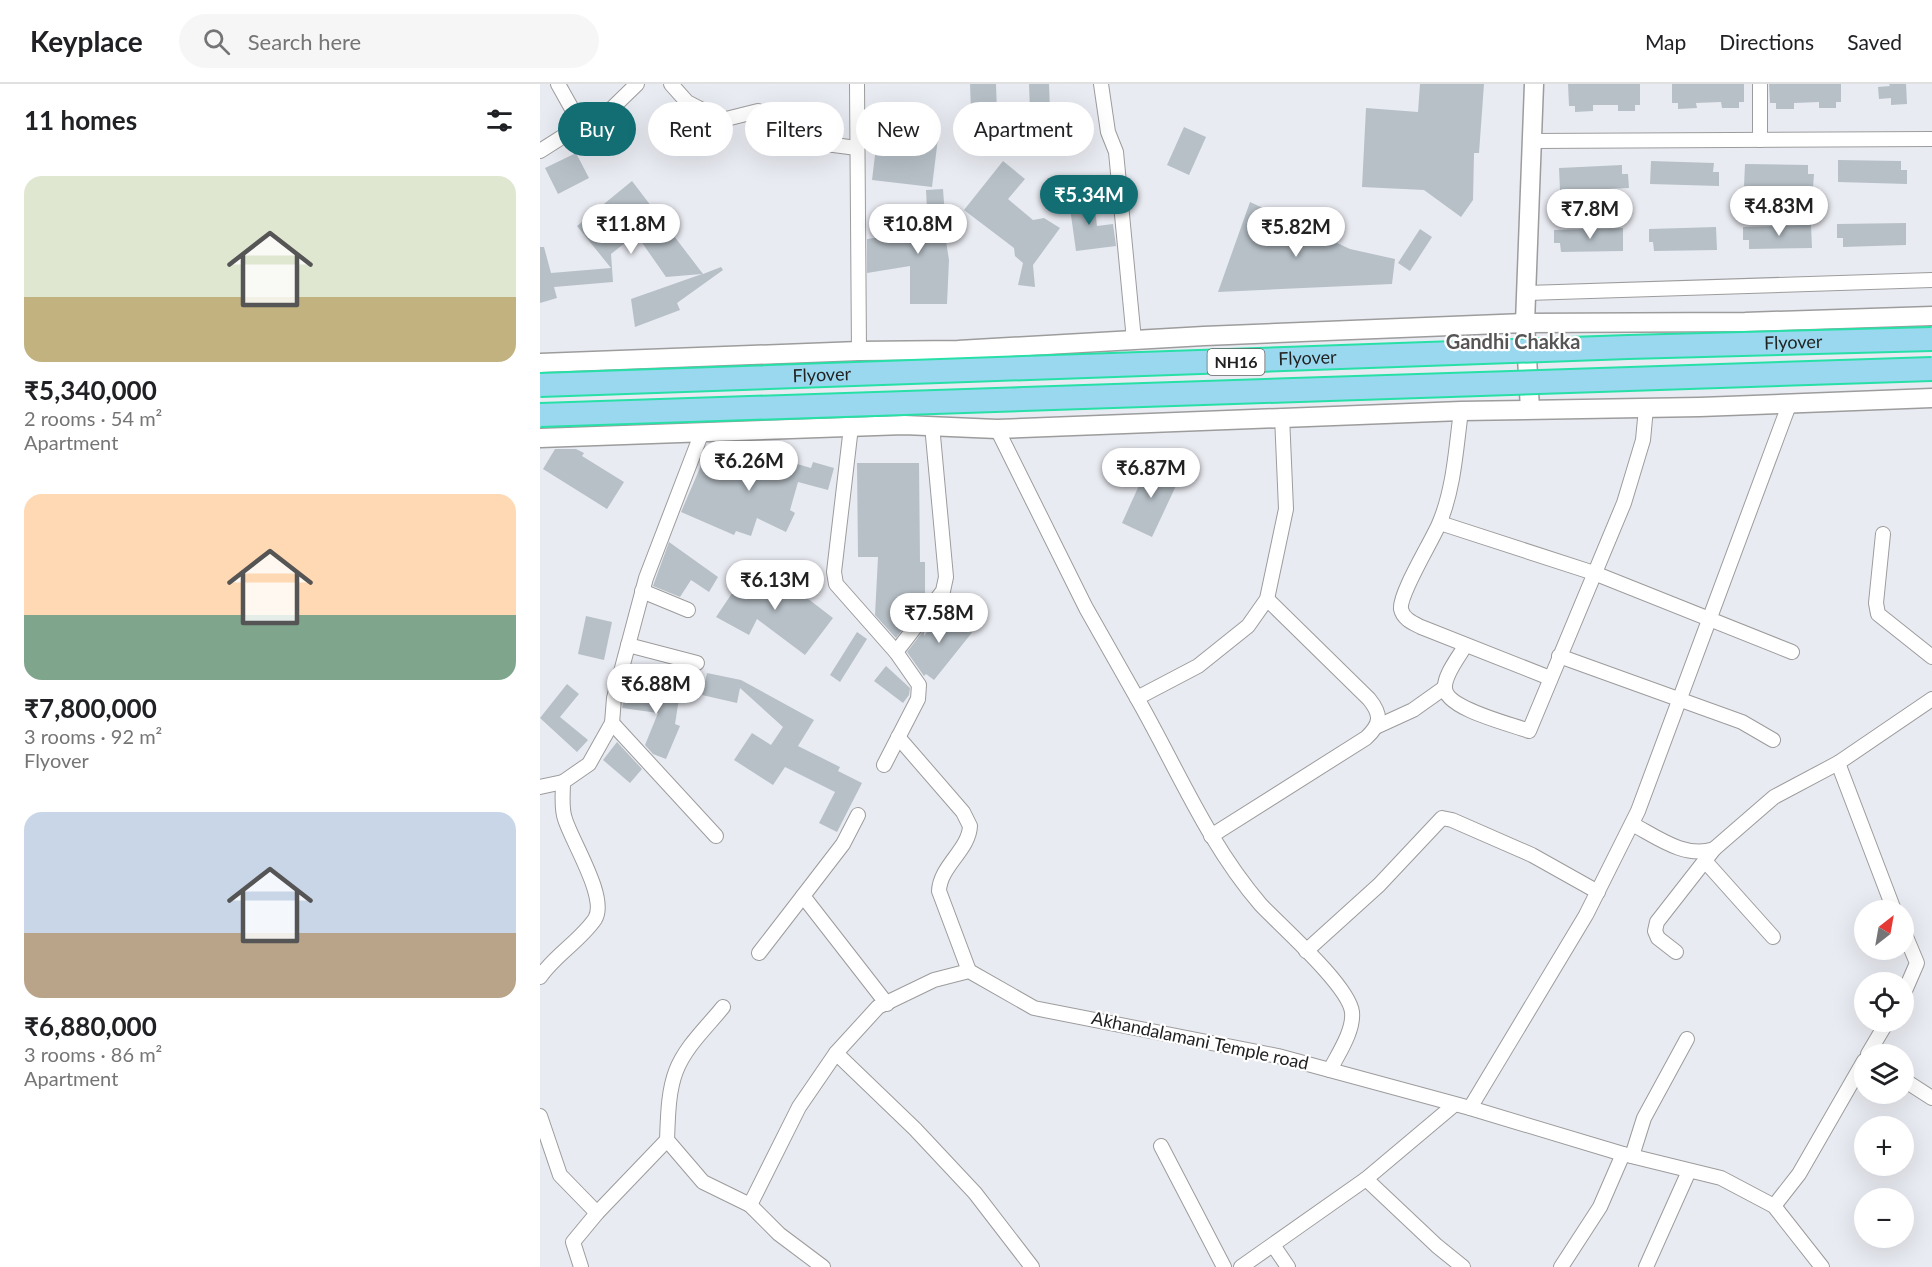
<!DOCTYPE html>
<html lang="en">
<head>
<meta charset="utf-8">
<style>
  :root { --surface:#fff; --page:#f6f6f6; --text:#202124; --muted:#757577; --line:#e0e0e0; --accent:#126e73 }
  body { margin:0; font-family:Lato,sans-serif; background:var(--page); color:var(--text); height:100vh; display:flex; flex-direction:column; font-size:22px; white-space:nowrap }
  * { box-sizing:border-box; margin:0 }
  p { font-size:20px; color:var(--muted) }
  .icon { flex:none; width:33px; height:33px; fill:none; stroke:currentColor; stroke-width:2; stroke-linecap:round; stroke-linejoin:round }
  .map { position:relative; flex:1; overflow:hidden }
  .side { display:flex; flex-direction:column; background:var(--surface); width:540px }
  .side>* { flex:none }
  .banner { position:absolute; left:18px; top:18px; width:570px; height:54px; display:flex; gap:12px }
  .needle { width:39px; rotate:31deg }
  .fabs { position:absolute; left:1314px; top:816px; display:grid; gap:12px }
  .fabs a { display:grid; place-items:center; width:60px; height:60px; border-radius:50%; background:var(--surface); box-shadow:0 6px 24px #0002; font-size:30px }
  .price { position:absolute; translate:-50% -51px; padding:0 14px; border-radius:21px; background:#fff; color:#222; font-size:20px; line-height:39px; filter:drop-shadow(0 2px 3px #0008) }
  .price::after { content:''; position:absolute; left:50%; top:36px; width:18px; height:14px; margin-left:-9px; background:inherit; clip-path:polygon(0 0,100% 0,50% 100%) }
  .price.on { background:var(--accent); color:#fff }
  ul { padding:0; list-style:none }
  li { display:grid; align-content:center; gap:12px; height:318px; padding:0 24px }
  li span { display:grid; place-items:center; height:186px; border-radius:18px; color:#555 }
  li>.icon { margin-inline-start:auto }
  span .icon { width:108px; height:108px; fill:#fffc; stroke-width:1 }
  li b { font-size:26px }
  h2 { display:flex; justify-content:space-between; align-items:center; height:72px; padding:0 24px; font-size:26px }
  .tag { padding:0 21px; border-radius:27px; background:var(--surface); box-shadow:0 6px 24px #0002; font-size:21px; line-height:54px }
  .tag.on { background:var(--accent); color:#fff }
  header { display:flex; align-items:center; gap:36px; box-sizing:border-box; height:84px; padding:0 30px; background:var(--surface); border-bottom:2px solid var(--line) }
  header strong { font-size:28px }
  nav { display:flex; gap:33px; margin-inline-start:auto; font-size:21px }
  .search { width:420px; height:54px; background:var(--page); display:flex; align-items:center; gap:15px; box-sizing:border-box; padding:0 21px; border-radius:33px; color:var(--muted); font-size:22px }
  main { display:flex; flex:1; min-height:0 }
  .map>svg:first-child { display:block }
  .building { fill:#b7c0c7 }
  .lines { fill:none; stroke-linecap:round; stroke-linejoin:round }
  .minor-casing { stroke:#9c9c9c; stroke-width:16 }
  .tertiary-casing { stroke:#9c9c9c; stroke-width:21 }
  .minor { stroke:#fff; stroke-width:14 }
  .tertiary { stroke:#fff; stroke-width:18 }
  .trunk-bridge-casing { stroke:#26e0a7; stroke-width:26; stroke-linecap:butt }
  .trunk-bridge { stroke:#99d8ee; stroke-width:22 }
  .labels { text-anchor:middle; stroke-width:4.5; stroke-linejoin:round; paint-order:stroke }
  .shield { fill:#fff; stroke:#646464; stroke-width:1.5 }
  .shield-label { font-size:16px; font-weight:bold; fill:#222 }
  .street-label { font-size:18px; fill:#222; stroke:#fff }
  .neighbourhood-label { font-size:20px; font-weight:bold; fill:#555; stroke:#fff }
</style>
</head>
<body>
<header>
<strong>Keyplace</strong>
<div class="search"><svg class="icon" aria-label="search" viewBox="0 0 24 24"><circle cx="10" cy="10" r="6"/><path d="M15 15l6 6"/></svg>Search here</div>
<nav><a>Map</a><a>Directions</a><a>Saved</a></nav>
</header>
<main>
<section class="side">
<h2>11 homes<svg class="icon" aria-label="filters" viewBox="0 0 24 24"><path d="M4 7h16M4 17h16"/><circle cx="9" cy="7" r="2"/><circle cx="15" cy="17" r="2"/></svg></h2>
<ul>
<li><span style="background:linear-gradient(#dfe7d0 65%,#c2b280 0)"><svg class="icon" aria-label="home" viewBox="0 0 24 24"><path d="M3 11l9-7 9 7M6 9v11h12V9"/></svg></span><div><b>₹5,340,000</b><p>2 rooms · 54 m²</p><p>Apartment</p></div></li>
<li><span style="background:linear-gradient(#ffd9b3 65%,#7fa58c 0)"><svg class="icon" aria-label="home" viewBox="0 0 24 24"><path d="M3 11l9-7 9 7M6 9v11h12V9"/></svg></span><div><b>₹7,800,000</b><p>3 rooms · 92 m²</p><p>Flyover</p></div></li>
<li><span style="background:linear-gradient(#c9d6e8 65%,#b9a48a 0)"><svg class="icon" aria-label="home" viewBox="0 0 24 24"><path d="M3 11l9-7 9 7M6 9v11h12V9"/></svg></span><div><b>₹6,880,000</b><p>3 rooms · 86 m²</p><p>Apartment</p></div></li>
</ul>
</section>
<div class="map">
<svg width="1392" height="1183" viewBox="0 0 1392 1183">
  <rect width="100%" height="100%" fill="#e9ebf2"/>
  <g class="building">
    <path d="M430,0H456L457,29L490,28L489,0H509L511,57H462L461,52L432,53Z"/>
    <path d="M880,0H944L939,69H934L933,116L921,133L884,106L822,103L826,24L878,28Z"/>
    <path d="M1028,0H1100V21H1095V27H1078V21H1053V27L1035,28V22H1029Z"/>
    <path d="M1132,0H1204V18H1199V24H1182L1181,18L1156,19L1157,24L1138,25V19H1132Z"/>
    <path d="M1229,0H1301V18H1296V24H1279V18L1254,19V25H1236V19H1230Z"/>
    <path d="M1349,0H1366L1367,20L1351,21V14L1339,15L1338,3L1350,2Z"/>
    <path d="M358,41L399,46L392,103L332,96L336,63L355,65Z"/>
    <path d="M644,43L666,53L649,91L627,81Z"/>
    <path d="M36,69L49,94L18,110L5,84Z"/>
    <path d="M1298,76L1361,77V86H1367V100L1298,98Z"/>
    <path d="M463,77L485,95L468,115L493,136L504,134L520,144L493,181L495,203L478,201L483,179L475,172L474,164L424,126Z"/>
    <path d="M1111,77L1174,79L1173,88H1179V102L1110,100Z"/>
    <path d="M1205,80L1268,81V90H1274L1273,104L1204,102Z"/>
    <path d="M1082,81V90H1088L1089,104L1020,107L1019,84Z"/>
    <path d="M92,97L163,190L181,183L183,186L137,219L140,226L95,243L91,215L162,190L126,193L96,150L71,170L73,198L14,203L17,214L0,219V163H4L11,189L71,184L37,142Z"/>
    <path d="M403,105L405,132H402L409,176L407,220H370V182L327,189V155L388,146L386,106Z"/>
    <path d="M542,109L543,120L554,118L557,142L573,140L576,162L536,167L528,110Z"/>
    <path d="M710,118L810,165L855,175L852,200L678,208Z"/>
    <path d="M1366,139V161L1303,163V154H1297V140Z"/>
    <path d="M1271,141L1272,164L1209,165V156H1203V143Z"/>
    <path d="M1176,143L1177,166L1114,167L1113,158H1109V145Z"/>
    <path d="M1083,144V167L1021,168L1020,159H1014V146Z"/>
    <path d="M880,145L892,153L870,187L858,179Z"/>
    <path d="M169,363L235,391L240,375L271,384L273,378L294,384L288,406L258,398L250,426L255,429L246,448L217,434L211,452L196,447L194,451L141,428Z"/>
    <path d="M15,365H36L44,369L42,372L84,398L67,425L3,385Z"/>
    <path d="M610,377L641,391L612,453L582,439Z"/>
    <path d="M317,379H379L380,478H385V514H378L380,522L356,554L335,531L338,473H318Z"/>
    <path d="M129,458L178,493L169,508L151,496L140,513L113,502Z"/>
    <path d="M211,481L251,509L254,504L293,534L265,571L217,535L209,551L176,533Z"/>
    <path d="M406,524L434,546L394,596L386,590L384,592L367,568L384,546V552Z"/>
    <path d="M46,532L72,538L64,576L38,570Z"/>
    <path d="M317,548L327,555L300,598L290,591Z"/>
    <path d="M346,582L370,604L369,611L363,619L334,597Z"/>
    <path d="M167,589L201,596L274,636L258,662L300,683L298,687L322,699L297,748L279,739L295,708L245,683L233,701L194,676L212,649L231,661L243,643L200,604L197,619L162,611Z"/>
    <path d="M27,600L39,610L20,633L48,656L37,668L0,634Z"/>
    <path d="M87,601L140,608L135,640L140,642L126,675L113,670L105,661L118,629L82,624Z"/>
    <path d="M77,658L102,685L90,699L63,676Z"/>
  </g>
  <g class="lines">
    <g class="minor-casing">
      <g id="minor">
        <path d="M131,0L147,18L182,36L218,27L231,53L317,64"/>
        <path d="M317,0L319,267"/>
        <path d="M561,0L568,48L576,68L594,256"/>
        <path d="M63,33L97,0"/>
        <path d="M1220,56V0"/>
        <path d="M992,57L1392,55"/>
        <path d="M0,67L41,41L18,0"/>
        <path d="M987,209L1392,196"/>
        <path d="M921,327C916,364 914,405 899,440C892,457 859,510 861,525C863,535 873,539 881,543L1010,594"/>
        <path d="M742,332L746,425L727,515L708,542L658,582L597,614C637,684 668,760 721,821C741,842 809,902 812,928C814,947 798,970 790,986"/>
        <path d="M311,343L294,488L296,500L356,568L379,601L378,615L344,681"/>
        <path d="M457,345L546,524L597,614"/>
        <path d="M900,439L1054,489L1252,568"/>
        <path d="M1343,450L1336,519L1338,530L1392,573"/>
        <path d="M102,507L148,526"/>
        <path d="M88,561L157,579"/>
        <path d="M925,562C919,573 904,591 905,604C906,625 971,640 989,647L1084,419L1103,356L1106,324"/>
        <path d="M356,568L403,507L406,493L392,341"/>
        <path d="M1019,572L1202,638L1233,656"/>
        <path d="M72,639L176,752"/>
        <path d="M838,642L873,626L904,604"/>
        <path d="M358,653L423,728L430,742C429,766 400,782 399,807L429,887"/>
        <path d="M1298,679L1392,615"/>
        <path d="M0,703L23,698"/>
        <path d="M318,731L303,760L263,812L347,920"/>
        <path d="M1092,740C1117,753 1145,775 1174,765L1234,713L1298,679L1354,826"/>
        <path d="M671,752L826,654C841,640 842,631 829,615L727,515"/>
        <path d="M1165,777L1233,853"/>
        <path d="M1364,848L1377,879L1364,909"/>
        <path d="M766,867L839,801L902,734L912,736L992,771L1058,808"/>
        <path d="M1136,868L1118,854L1115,847L1117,838L1174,765"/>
        <path d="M219,869L263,812"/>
        <path d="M0,893C15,871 40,857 55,835C68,814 32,758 25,735C21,724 23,710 23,698L49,680L72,639L74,614L106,494L162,348"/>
        <path d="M296,969L375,1045L435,1109L492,1183"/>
        <path d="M1328,970L1347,938"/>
        <path d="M1364,996L1392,1014"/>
        <path d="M930,1024L1046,831L1098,727L1249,321"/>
        <path d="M0,1032L20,1091L57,1129L33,1158L41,1183"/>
        <path d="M127,1056L163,1098L210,1121"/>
        <path d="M621,1062L684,1183"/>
        <path d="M1092,1072L1104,1034L1147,955"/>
        <path d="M826,1095L897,1162L923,1183"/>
        <path d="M1234,1122L1259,1090L1324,977"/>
        <path d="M57,1129L127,1056C128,1033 128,1008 136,987C145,963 167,943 183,923"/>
        <path d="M733,1161L748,1183"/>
        <path d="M283,1183L239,1150L210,1121L259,1023L296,969L338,923L394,896L429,887L494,924L738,972L930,1024L1083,1070L1181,1094L1234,1122L1282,1183"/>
        <path d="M701,1183L826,1095L914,1021"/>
        <path d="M1021,1183L1060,1123L1083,1070"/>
        <path d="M1106,1183L1149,1087"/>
      </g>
    </g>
    <g class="tertiary-casing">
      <g id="tertiary">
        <path d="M0,279L319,267L418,266L664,252L985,239L1205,238L1392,232"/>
        <path d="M990,325L985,239L994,0"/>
        <path d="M0,354L364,341L457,345L921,327L1160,323L1392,314"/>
      </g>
    </g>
    <use href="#minor" class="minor"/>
    <use href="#tertiary" class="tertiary"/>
    <g class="trunk-bridge-casing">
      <g id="trunk-bridge">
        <path id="s1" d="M0,301L1088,263L1392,255"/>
        <path d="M0,331L1392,285"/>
      </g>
    </g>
    <use href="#trunk-bridge" class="trunk-bridge"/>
  </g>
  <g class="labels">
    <rect class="shield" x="667.5" y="265" width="57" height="26" rx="4.5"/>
    <g class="shield-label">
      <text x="696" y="284">NH16</text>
    </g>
    <g class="street-label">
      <text dy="6" stroke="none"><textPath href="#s1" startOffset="1254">Flyover</textPath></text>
      <text dy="6" stroke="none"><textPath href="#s1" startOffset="768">Flyover</textPath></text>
      <text dy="6" stroke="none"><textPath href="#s1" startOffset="282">Flyover</textPath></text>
      <text transform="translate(660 957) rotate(12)" y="6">Akhandalamani Temple road</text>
    </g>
    <g class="neighbourhood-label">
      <text x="973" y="265">Gandhi Chakka</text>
    </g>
  </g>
</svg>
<div class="fabs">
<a><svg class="needle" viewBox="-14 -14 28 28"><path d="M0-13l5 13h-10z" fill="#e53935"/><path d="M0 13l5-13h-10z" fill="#757577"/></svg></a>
<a><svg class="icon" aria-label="locate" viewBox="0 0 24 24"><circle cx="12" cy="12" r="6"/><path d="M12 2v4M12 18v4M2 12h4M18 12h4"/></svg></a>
<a><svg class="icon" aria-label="layers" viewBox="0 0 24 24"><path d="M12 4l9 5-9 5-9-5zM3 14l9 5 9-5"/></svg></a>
<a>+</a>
<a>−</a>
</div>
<b class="price on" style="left:549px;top:142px">₹5.34M</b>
<b class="price" style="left:1239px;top:153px">₹4.83M</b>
<b class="price" style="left:1050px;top:156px">₹7.8M</b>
<b class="price" style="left:91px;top:171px">₹11.8M</b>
<b class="price" style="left:378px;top:171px">₹10.8M</b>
<b class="price" style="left:756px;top:174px">₹5.82M</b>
<b class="price" style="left:209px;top:408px">₹6.26M</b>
<b class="price" style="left:611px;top:415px">₹6.87M</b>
<b class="price" style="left:235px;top:527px">₹6.13M</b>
<b class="price" style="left:399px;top:560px">₹7.58M</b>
<b class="price" style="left:116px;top:631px">₹6.88M</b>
<div class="banner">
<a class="tag on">Buy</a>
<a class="tag">Rent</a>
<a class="tag">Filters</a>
<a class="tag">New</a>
<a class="tag">Apartment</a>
</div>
</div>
</main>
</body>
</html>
